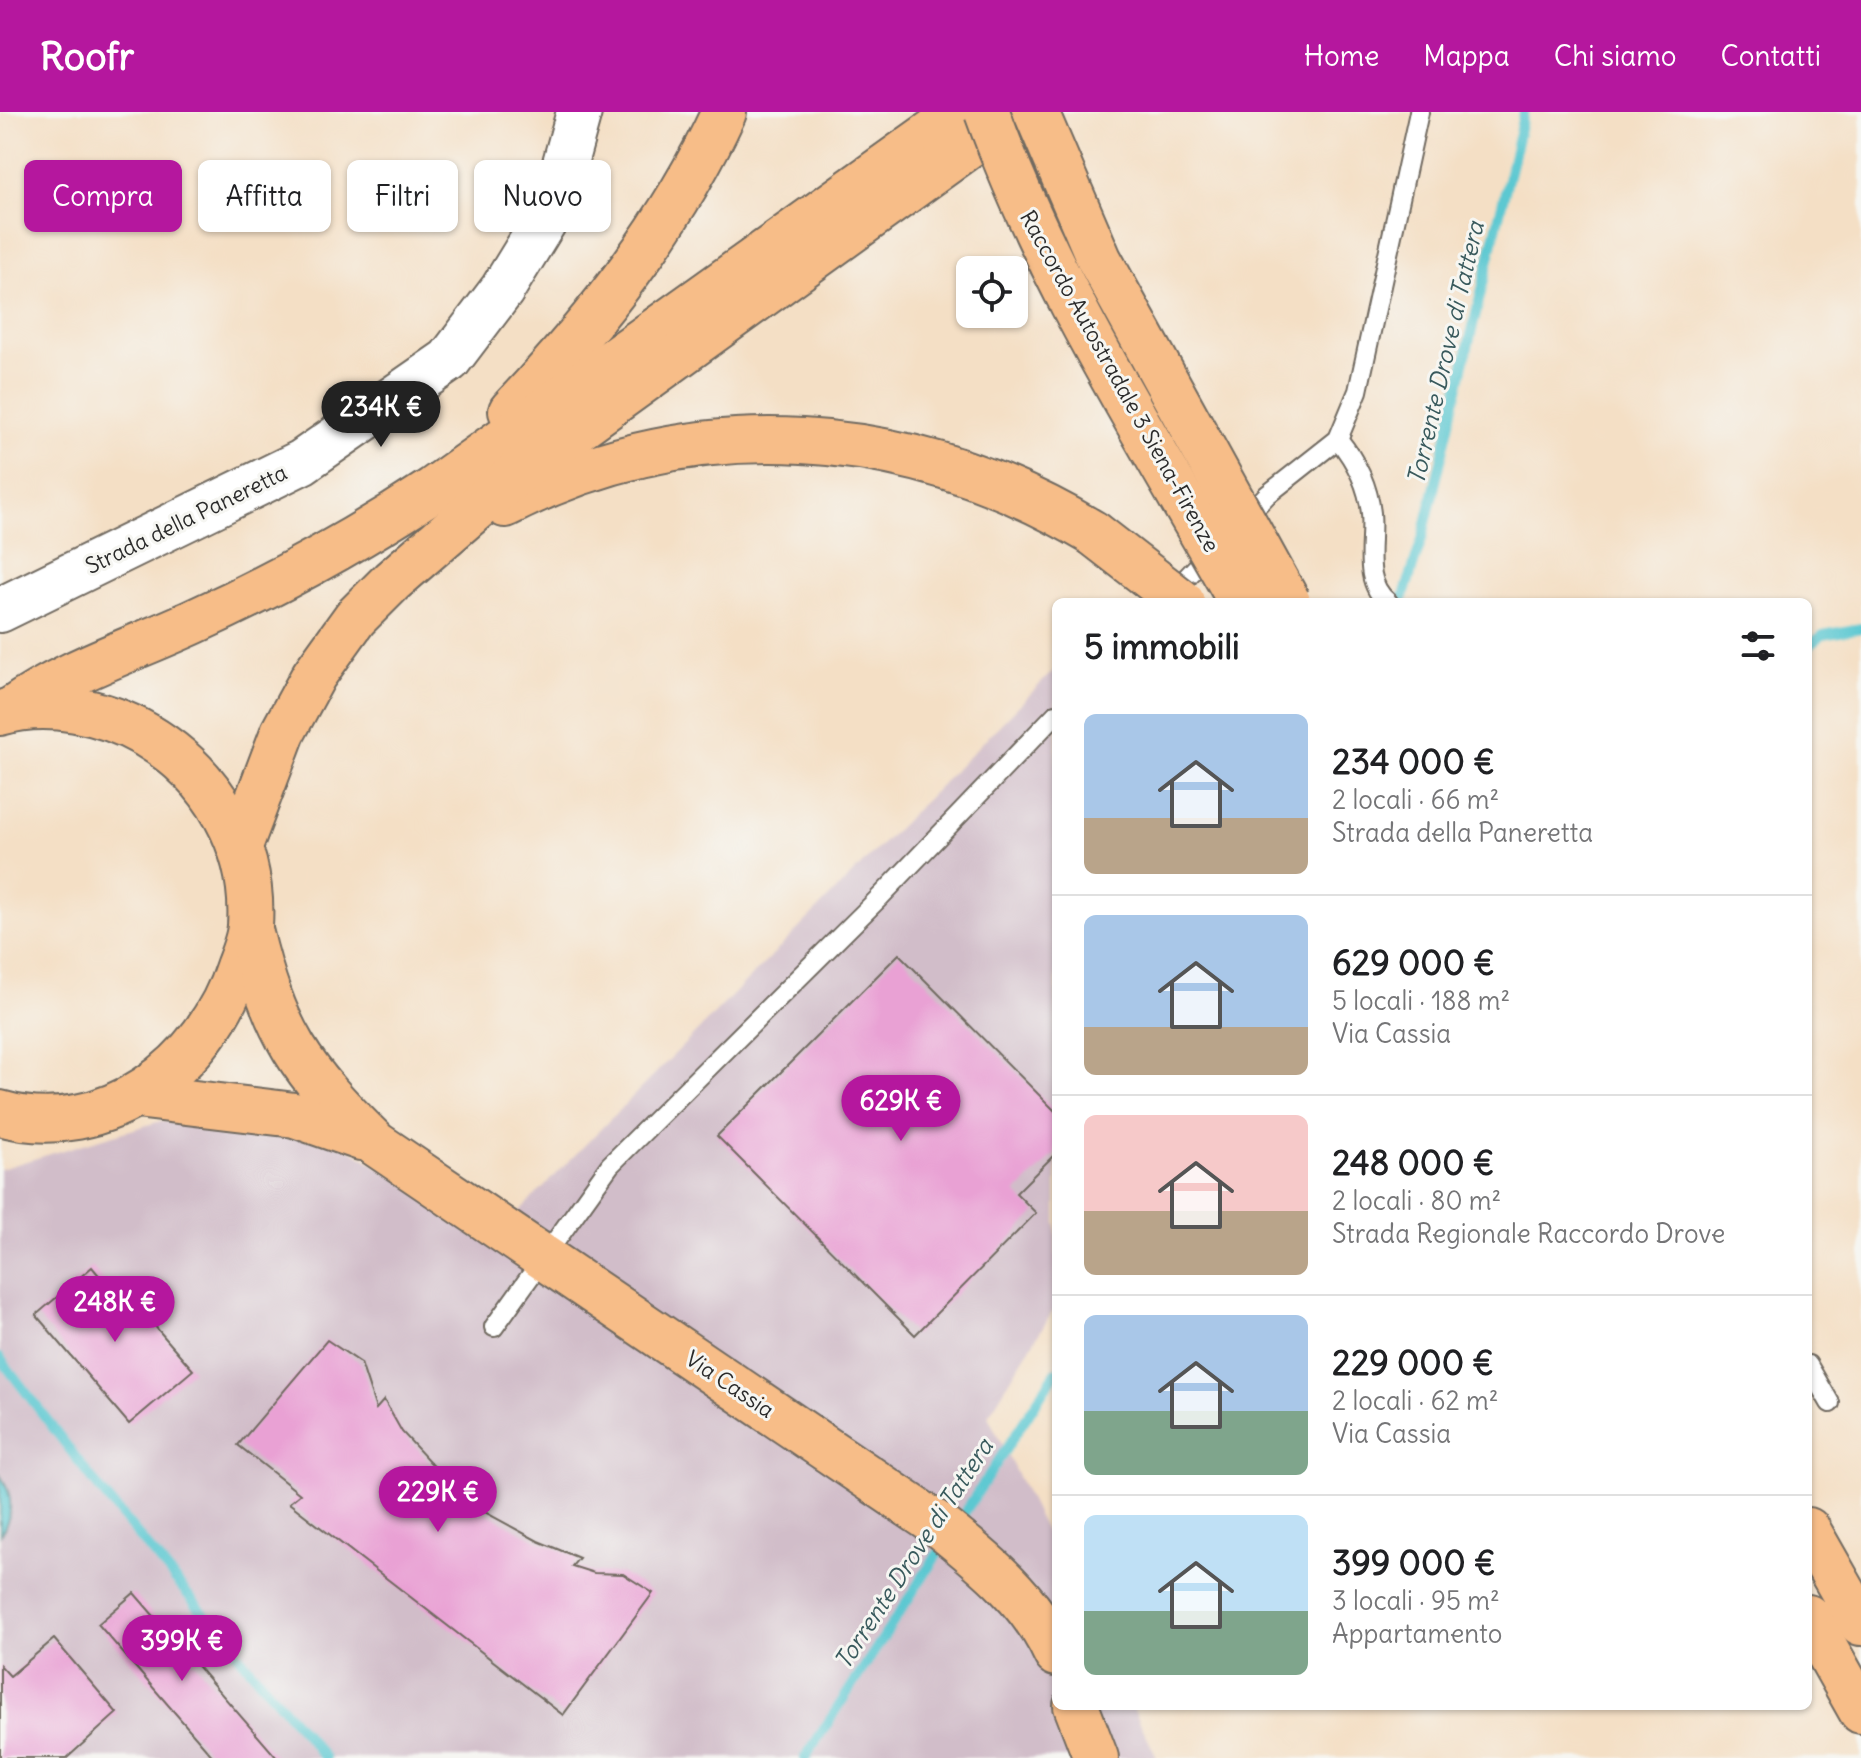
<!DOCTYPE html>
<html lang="it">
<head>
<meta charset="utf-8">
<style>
  :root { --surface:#fff; --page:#f6f6f6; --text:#202124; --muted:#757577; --line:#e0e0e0; --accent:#b5179e }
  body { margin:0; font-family:Delius,sans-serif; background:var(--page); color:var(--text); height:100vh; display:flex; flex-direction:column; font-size:30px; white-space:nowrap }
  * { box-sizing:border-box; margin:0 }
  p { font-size:26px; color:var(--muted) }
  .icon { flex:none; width:44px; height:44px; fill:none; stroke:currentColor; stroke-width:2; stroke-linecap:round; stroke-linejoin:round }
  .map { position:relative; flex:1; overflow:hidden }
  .side { position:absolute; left:1052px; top:486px; width:760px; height:1112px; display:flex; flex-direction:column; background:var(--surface); border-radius:12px; box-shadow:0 2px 6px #0004 }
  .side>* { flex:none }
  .banner { position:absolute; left:24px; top:48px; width:760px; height:72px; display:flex; gap:16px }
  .buttons { position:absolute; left:956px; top:144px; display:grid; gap:16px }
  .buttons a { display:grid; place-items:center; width:72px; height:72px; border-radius:12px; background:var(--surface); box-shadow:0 2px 6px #0004; font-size:40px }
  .price { position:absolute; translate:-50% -68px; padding:0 18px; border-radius:28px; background:var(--accent); color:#fff; font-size:26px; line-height:52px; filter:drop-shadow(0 2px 4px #0008) }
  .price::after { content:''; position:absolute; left:50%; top:48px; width:24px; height:18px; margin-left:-12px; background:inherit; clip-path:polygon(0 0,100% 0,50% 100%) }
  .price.on { background:#222; color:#fff }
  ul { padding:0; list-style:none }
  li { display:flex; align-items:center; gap:24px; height:200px; padding:0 32px }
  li+li { border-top:2px solid var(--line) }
  li span { display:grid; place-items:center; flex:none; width:224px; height:160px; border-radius:12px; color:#555 }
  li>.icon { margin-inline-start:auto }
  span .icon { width:96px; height:96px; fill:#fffc; stroke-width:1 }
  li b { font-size:34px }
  h2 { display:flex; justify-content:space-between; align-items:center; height:96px; padding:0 32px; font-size:34px }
  .tag { padding:0 28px; border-radius:12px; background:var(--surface); box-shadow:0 2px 6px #0004; font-size:28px; line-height:72px }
  .tag.on { background:var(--accent); color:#fff }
  header { display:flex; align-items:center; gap:48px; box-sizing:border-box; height:112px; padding:0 40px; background:var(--accent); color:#fff }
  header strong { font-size:38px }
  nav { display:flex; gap:44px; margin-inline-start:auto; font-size:28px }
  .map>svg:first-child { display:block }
  .industrial { fill:#d1bdc9 }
  .water { fill:#5bc8d1; stroke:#437a7e; stroke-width:2 }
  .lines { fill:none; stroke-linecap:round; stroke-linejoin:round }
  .stream { stroke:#5bc8d1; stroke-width:10 }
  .building { fill:#e9a1d4 }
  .service-casing { stroke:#716a61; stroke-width:22 }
  .tertiary-casing { stroke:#716a61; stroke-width:48 }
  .primary-casing { stroke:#716a61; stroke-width:48 }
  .motorway-casing { stroke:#716a61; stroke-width:48 }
  .service { stroke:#fff; stroke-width:18 }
  .tertiary { stroke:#fff; stroke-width:44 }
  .primary { stroke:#f7bd88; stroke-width:44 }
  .motorway { stroke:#f7bd88; stroke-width:44 }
  .motorway-bridge-casing { stroke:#716a61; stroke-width:48; stroke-linecap:butt }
  .motorway-bridge { stroke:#f7bd88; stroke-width:44 }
  .labels { text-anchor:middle; stroke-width:6; stroke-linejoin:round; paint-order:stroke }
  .street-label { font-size:22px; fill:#2b2b2b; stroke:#f6f6f2 }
  .water-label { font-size:24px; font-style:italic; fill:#395a5d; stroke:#f6f6f2 }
</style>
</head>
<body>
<header>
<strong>Roofr</strong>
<nav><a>Home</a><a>Mappa</a><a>Chi siamo</a><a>Contatti</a></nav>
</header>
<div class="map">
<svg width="1861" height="1646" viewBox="0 0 1861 1646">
  <rect width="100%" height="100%" fill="#f6f6f2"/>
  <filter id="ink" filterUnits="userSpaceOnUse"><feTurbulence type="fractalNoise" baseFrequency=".0125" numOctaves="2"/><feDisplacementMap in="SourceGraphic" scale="16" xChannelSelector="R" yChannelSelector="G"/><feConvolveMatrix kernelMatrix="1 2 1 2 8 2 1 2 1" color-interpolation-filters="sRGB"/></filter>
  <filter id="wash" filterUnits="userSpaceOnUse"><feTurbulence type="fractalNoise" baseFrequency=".006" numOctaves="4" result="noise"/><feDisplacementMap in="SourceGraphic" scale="32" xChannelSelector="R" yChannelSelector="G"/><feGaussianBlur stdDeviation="1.8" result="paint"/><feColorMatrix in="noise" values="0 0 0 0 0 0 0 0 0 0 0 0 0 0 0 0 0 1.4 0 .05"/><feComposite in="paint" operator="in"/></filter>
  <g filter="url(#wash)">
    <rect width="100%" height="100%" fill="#f4dfc5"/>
    <path class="industrial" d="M1056,556V1194L988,1304L1056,1441V1594H1132L1157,1646H0V1057L161,1009L335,1028L493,1126Z"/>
    <path class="water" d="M0,1363C14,1383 14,1402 0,1423Z"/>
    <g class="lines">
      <g class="stream">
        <path d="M1402,490L1423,424L1524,0"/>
        <path d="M1808,534L1823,523L1861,516"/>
        <path d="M0,1246L105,1384L325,1646"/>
        <path d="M957,1412L1056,1260"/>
        <path d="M805,1646L944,1432"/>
      </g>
    </g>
    <g id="blocks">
      <g class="building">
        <path d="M899,842L1056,1000V1041L1016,1081L1036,1101L915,1223L717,1024Z"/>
        <path d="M92,1155L107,1173L114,1167L193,1258L129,1312L36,1203Z"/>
        <path d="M327,1228L361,1251L376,1297L384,1288L402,1320L468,1391L538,1429L579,1446L572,1454L594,1461L623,1462L653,1481L563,1603L289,1391L300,1382L238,1333Z"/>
        <path d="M134,1481L277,1646H214L98,1512Z"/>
        <path d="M54,1527L117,1601L67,1646H0V1553L10,1564Z"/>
      </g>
    </g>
  </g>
  <g filter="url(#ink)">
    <use href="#blocks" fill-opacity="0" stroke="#716a61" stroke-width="2"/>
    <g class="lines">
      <g class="service-casing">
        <g id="service">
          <path d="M1338,327C1355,348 1368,373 1371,401C1374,430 1361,469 1388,490"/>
          <path d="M1244,407L1267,383L1338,327L1358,279L1419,0"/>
          <path d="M1172,481L1212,439"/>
          <path d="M494,1215L610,1053L881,784L1056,602"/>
          <path d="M1808,1253L1830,1291"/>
        </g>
      </g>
      <g class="tertiary-casing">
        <path id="tertiary" d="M0,498L302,350L449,248L502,178L553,95L579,0"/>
      </g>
      <g class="primary-casing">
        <g id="primary">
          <path d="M0,601C47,587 105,599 146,623C214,663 255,735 250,814C249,828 243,842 238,855C208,952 105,1032 0,1001"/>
          <path d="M250,818C275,922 300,958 376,1032L940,1414C986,1451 1031,1487 1056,1542"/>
          <path d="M136,984L295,1003L361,1026"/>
          <path d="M1076,1594L1096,1646"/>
        </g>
      </g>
      <g class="motorway-casing">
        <g id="motorway">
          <path d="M511,299C596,209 672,113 724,0"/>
          <path d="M505,393C697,295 910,311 1093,421"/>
          <path d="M11,598C66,559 132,538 193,510C277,472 357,428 434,377L961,0"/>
          <path d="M240,734L283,620L314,563L355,506L392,469L520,358L1016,0"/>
          <path d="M1808,1418L1861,1511"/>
          <path d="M1808,1505L1861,1599"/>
        </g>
      </g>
      <use href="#service" class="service"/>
      <use href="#tertiary" class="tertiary"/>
      <use href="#primary" class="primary"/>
      <use href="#motorway" class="motorway"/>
      <g class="motorway-bridge-casing">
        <g id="motorway-bridge">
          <path d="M987,0C1049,173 1151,330 1241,490"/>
          <path d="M1036,0L1099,147L1288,490"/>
          <path d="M1093,421L1182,490"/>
        </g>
      </g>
      <use href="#motorway-bridge" class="motorway-bridge"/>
    </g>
  </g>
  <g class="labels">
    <g class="street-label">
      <text transform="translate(1120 269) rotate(61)" y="8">Raccordo Autostradale 3 Siena-Firenze</text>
      <text transform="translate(186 407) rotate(-26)" y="8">Strada della Paneretta</text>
      <text transform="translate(730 1272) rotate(34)" y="8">Via Cassia</text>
    </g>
    <g class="water-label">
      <text transform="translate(1446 241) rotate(-77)" y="8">Torrente Drove di Tattera</text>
      <text transform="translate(914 1442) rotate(-57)" y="8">Torrente Drove di Tattera</text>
    </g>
  </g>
</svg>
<div class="buttons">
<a><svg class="icon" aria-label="locate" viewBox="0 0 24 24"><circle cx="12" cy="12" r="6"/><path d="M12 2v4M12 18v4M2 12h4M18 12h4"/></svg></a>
</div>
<b class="price on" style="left:381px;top:337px">234K €</b>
<b class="price" style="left:901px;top:1031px">629K €</b>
<b class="price" style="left:115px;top:1232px">248K €</b>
<b class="price" style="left:438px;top:1422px">229K €</b>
<b class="price" style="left:182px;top:1571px">399K €</b>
<div class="banner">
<a class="tag on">Compra</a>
<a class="tag">Affitta</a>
<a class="tag">Filtri</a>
<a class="tag">Nuovo</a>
</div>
<section class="side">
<h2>5 immobili<svg class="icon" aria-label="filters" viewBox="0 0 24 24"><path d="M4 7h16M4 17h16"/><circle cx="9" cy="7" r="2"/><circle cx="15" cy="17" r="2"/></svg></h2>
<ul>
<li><span style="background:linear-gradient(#a9c7e8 65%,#b9a48a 0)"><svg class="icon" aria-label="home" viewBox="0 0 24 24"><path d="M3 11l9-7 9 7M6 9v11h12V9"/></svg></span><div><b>234 000 €</b><p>2 locali · 66 m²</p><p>Strada della Paneretta</p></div></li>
<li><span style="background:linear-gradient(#a9c7e8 70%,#b9a48a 0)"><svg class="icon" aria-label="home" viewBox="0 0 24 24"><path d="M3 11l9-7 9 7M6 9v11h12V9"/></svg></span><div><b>629 000 €</b><p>5 locali · 188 m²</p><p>Via Cassia</p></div></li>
<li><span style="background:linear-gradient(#f6c9c9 60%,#b9a48a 0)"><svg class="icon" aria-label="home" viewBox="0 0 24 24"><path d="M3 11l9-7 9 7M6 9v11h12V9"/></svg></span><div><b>248 000 €</b><p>2 locali · 80 m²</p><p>Strada Regionale Raccordo Drove</p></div></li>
<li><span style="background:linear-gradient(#a9c7e8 60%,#7fa58c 0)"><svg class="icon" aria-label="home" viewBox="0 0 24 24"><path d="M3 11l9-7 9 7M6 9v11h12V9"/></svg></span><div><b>229 000 €</b><p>2 locali · 62 m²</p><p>Via Cassia</p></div></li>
<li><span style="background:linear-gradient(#bfe0f5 60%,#7fa58c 0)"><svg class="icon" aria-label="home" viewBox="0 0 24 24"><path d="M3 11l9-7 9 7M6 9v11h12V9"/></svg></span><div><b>399 000 €</b><p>3 locali · 95 m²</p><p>Appartamento</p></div></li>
</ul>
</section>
</div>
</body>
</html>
